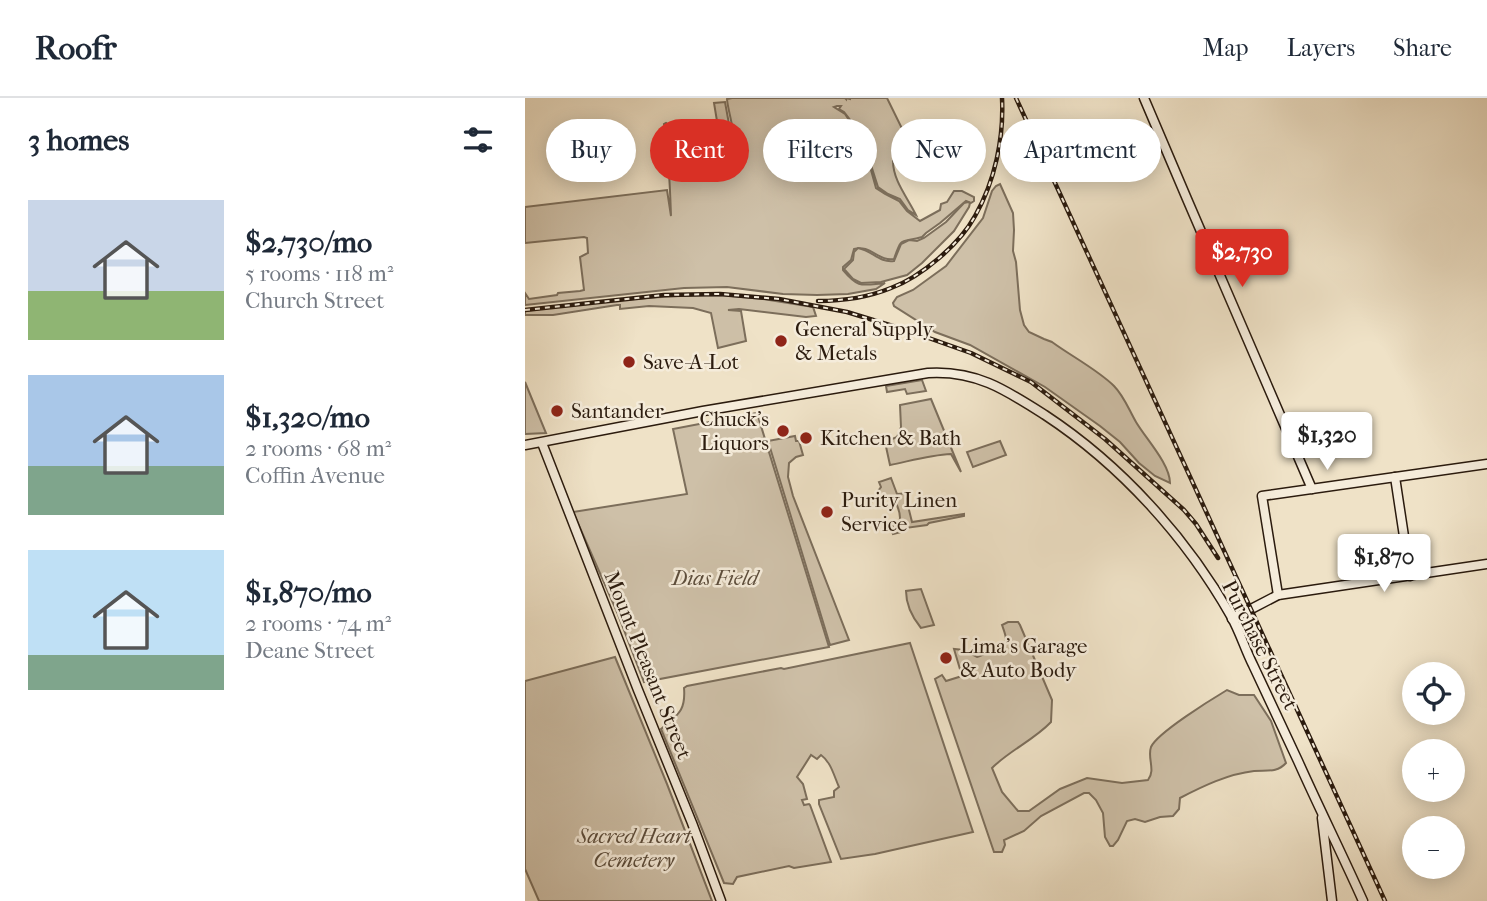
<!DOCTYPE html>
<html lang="en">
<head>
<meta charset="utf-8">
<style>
  :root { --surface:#fff; --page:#f2f2f3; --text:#1f2937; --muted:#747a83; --line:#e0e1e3; --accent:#d93025 }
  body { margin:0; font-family:"IM FELL French Canon",serif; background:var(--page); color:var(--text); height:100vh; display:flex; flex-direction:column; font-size:26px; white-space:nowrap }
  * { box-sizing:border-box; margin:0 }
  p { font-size:23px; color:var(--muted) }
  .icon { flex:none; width:38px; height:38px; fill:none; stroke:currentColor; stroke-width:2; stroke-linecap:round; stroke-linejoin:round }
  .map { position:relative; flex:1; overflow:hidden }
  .panel { display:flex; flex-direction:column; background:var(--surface); width:525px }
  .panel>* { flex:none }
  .guide { position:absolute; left:21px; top:21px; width:665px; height:63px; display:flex; gap:14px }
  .fabs { position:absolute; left:877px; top:564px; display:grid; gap:14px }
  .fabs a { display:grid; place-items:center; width:63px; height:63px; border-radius:50%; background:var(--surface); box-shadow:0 4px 18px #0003; font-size:35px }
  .price { position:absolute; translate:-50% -60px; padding:0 16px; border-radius:7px; background:#fff; color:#222; font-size:23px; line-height:46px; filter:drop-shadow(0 2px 4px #0008) }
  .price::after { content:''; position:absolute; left:50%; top:42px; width:21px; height:16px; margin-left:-10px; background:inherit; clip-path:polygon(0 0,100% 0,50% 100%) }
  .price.current { background:var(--accent); color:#fff }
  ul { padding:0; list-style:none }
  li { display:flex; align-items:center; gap:21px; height:175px; padding:0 28px }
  li span { display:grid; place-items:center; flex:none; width:196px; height:140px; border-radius:0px; color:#555 }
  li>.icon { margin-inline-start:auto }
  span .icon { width:84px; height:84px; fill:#fffc; stroke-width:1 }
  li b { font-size:30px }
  h2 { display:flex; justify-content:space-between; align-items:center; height:84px; padding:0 28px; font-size:30px }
  .chip { padding:0 24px; border-radius:32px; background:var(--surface); box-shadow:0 4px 18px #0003; font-size:24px; line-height:63px }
  .chip.current { background:var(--accent); color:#fff }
  header { display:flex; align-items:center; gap:42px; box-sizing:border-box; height:98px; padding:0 35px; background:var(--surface); border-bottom:2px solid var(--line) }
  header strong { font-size:33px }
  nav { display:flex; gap:38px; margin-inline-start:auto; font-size:24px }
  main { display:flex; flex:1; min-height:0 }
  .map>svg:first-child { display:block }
  .green { fill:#cec0a8; stroke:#7c6e5b; stroke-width:2 }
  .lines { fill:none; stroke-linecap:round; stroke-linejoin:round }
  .secondary-casing { stroke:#2b1b0e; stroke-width:11 }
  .secondary { stroke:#f5ecdb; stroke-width:8 }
  .rail-casing { stroke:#2b1b0e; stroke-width:4.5 }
  .rail { stroke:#f5ecdb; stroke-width:2; stroke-dasharray:5; stroke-linecap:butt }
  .poi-dot { fill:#8f2418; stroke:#f5ecdb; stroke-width:2.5 }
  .labels { text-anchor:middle; stroke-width:5; stroke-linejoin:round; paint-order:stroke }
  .poi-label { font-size:21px; fill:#2b1b0e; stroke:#f5ecdb; text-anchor:start }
  .park-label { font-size:21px; font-style:italic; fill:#5c4d3c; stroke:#f5ecdb }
  .street-label { font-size:21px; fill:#2b1b0e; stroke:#f5ecdb }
</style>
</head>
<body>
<header>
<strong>Roofr</strong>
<nav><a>Map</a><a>Layers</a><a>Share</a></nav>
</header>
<main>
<section class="panel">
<h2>3 homes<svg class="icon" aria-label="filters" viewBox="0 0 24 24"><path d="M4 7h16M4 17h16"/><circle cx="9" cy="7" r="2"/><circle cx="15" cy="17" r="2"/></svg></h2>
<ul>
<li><span style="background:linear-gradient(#c9d6e8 65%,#8fb573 0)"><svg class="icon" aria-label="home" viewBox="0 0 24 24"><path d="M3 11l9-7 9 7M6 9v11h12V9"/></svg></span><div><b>$2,730/mo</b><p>5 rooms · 118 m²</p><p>Church Street</p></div></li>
<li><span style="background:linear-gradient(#a9c7e8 65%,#7fa58c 0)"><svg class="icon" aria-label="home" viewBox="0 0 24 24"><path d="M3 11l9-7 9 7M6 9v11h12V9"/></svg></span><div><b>$1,320/mo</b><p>2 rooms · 68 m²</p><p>Coffin Avenue</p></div></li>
<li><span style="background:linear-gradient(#bfe0f5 75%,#7fa58c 0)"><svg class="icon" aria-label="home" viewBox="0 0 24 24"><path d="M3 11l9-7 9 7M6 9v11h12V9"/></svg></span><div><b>$1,870/mo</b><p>2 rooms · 74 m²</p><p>Deane Street</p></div></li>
</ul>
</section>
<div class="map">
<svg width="962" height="803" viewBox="0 0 962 803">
  <rect width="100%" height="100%" fill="#efe2c7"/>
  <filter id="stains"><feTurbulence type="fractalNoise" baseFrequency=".00286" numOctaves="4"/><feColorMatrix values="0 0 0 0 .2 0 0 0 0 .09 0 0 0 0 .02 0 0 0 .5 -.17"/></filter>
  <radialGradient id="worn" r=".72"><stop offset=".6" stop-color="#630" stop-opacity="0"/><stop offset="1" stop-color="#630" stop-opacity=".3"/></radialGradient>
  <g class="green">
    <path d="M207,0H320L321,1V0L325,1V0H362L389,55L368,63C368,83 383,100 391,117L383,112L375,101L363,96L353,89L336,36L319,14L314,11L316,8H312L309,9L320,16L338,43L351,90L360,96L374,103L382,113L395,123L415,112L416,106L422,104L429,93H437L449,99V103L446,105L441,103L415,125L401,135L397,139C376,145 377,137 369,161C354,164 345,146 329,151L326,162L318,169V172C334,191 337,187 360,185L351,191L323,196L292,197L258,196L202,189L159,190L0,207V195L4,201L32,197L33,195L55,193L59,192L55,159L63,155L62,140L59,139L0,145V109L142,92L146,118C145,87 144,57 139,26L141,25L147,29L154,41L157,39L158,29L164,33L176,32L182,38L177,57C182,65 188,75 199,70C221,62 203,18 202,1Z"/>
    <path d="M200,4L208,48L203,65L194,70C187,67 183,64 180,56L184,45V31L188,30V24L192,23L189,5Z"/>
    <path d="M475,86L488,115L489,132L488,153L491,164L495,212L499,227L504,234L519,241L527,244C546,258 573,272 589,288C599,298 604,312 611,324C621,341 645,366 645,385L630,378L614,365L595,344L575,328L520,289L445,247L410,234L369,208L368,205L372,199L388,192L421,168L458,120L467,93L471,88Z"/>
    <path d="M443,104L445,105L444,109L429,133L397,165L382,177L356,184L336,185L328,181L319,171L328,162L329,154L333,150C348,153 354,165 369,163L376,146L384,142L392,143L399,140L421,124L439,105Z"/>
    <path d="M196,197L238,201L288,209L291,218L281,219L214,211L203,212L216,213L221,243L193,250L186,215L168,210L124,208L95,211V207H92L28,217H0V213C65,205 131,197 196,197Z"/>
    <path d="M397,282L401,293L382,296L380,291L362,294L361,288Z"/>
    <path d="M0,284L21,335L0,336Z"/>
    <path d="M406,301L436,374L426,356C405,357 385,363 365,367L360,344L372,339L376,329L375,307Z"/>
    <path d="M232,315L304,549L119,584L92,514L48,414L162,396L148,331Z"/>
    <path d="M270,338L271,343H274L278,357L271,359L264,365L263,379L268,398L324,542L305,547L243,343Z"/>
    <path d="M475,343L481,357L448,369L442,354Z"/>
    <path d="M366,380L372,396L384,395V412L387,424L439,416V418L404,425L402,427L380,430V433L368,436L365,429L374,425C377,418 373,409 370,403L359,400L344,404L343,401L353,398V393L356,389L354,384Z"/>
    <path d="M396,491L409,527L396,530C387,519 381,507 381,493Z"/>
    <path d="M483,524H493L495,527L527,602L526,624C509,642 485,652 467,670L477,694L493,713H504L535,691L562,680L597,685L623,682C631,672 622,660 626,649C632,635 687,601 702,592L714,597H729L746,623L761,665C752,675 742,672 729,673C703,676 678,688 655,700L654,711L648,718L635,719L620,724L610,721L602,723L593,742L588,748H585L580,739L578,715L571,702L564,695H559L516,718L499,733L479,742L480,747L477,754H469L410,581L417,577L421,583L437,578L429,551L439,552L452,559C458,557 463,554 469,552C485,545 482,541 477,527Z"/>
    <path d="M385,545L448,734L350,756L316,761L294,706V702L309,699V693L314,689C309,678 306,664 296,657L292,661L286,657L272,679L278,686L282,701L277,702L279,707L284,706L285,707L306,764L269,770L264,768L212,779L208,786L199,785L136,631C152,617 161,614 159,590L162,588L256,570L259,571Z"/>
    <path d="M90,559L142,686L187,803H14L0,771V583Z"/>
  </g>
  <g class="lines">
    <g class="secondary-casing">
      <g id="secondary">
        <path d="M619,0L662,101L787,391"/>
        <path d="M17,345L113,592L167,725L196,803"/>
        <path d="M0,347L178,313L403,275C451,272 481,292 520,317C596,367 661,439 706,518C715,534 720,551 728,567C743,599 758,631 773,663C794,710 817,756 838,803"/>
        <path d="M870,379L885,478"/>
        <path d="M753,497L737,398L962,366"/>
        <path d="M707,521L753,497L962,466"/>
        <path d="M797,720L807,803"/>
      </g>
    </g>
    <use href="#secondary" class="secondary"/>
    <g class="rail-casing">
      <g id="rail">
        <path d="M491,0L860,803"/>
        <path d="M293,203C316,203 344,199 366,190C396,179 435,146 450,118C470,83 479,40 477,0"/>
        <path d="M0,212L139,197L195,196L254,201L322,214L384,233L446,255L506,284L580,341L659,412L671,426L693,460"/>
      </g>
    </g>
    <use href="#rail" class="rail"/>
  </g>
  <g class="poi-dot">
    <circle cx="256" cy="243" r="7"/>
    <circle cx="104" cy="264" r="7"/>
    <circle cx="32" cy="313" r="7"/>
    <circle cx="258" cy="333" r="7"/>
    <circle cx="281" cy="340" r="7"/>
    <circle cx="302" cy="414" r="7"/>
    <circle cx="421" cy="560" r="7"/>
  </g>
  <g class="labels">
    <g class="poi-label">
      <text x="270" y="238">General Supply<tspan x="270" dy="24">&amp; Metals</tspan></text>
      <text x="118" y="271">Save-A-Lot</text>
      <text x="46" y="320">Santander</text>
      <text x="244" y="328" text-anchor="end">Chuck's<tspan x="244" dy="24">Liquors</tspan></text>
      <text x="295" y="347">Kitchen &amp; Bath</text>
      <text x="316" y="409">Purity Linen<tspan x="316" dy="24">Service</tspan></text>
      <text x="435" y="555">Lima's Garage<tspan x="435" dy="24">&amp; Auto Body</tspan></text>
    </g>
    <g class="park-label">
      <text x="190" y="487">Dias Field</text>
      <text x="109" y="745">Sacred Heart<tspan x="109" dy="24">Cemetery</tspan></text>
    </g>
    <g class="street-label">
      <text transform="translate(735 547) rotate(63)" y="7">Purchase Street</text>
      <text transform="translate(123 567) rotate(68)" y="7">Mount Pleasant Street</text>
    </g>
  </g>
  <rect width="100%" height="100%" filter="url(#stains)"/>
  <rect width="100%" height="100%" fill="url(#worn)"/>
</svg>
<div class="fabs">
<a><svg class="icon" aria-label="locate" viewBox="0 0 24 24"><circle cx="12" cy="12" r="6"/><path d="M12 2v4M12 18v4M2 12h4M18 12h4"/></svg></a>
<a>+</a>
<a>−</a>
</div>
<b class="price current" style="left:717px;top:191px">$2,730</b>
<b class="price" style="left:802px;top:374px">$1,320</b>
<b class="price" style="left:859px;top:496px">$1,870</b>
<div class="guide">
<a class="chip">Buy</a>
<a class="chip current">Rent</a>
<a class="chip">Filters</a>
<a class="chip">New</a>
<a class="chip">Apartment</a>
</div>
</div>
</main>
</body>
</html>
